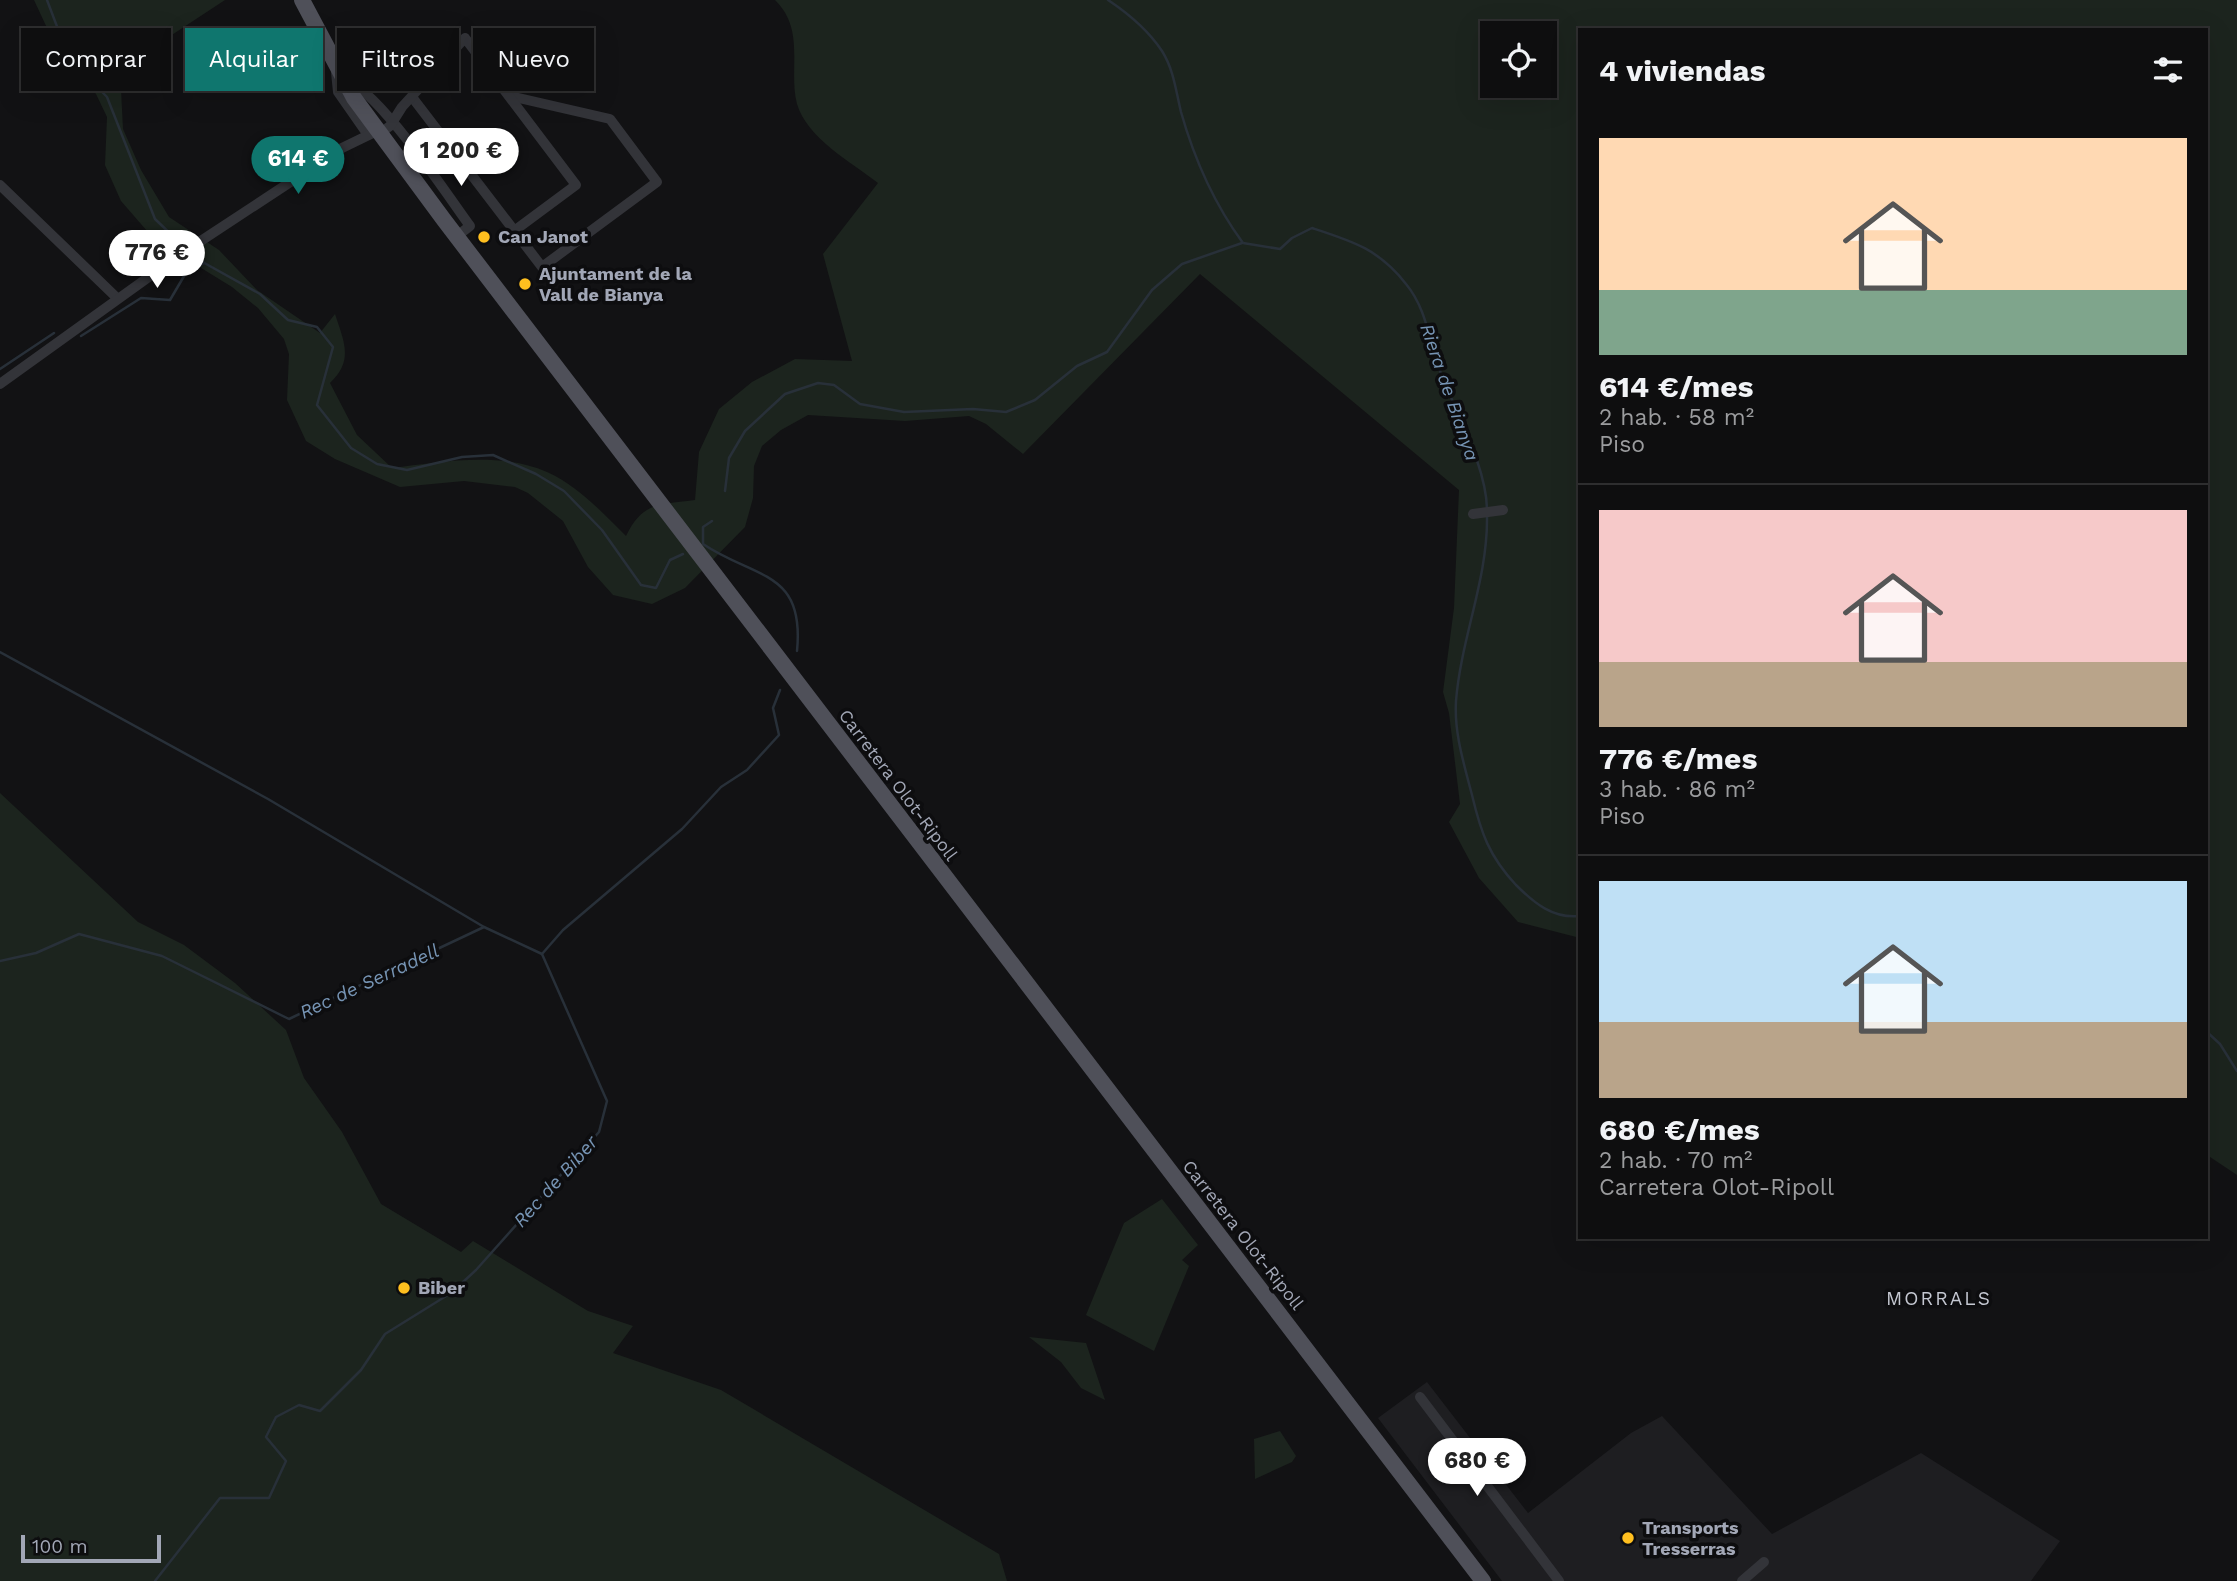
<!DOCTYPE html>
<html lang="es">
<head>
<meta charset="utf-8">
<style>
  :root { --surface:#0e0e0f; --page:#171718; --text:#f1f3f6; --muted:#9b9c9e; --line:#2e2e2f; --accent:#0f766e }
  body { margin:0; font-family:"Work Sans",sans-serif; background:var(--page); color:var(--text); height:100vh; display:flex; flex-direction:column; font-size:26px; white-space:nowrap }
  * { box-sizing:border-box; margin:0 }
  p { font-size:23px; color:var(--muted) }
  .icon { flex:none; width:38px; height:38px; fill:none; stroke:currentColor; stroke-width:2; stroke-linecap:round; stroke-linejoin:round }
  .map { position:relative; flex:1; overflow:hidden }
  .panel { position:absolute; left:1578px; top:28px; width:630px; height:1211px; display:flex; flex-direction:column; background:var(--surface); border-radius:0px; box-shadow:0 7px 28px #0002,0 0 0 2px var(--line) }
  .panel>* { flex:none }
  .guide { position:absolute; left:21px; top:28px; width:665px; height:63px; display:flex; gap:14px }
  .tools { position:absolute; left:1480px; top:21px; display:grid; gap:14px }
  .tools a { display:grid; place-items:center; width:77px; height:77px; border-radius:0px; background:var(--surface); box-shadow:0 7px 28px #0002,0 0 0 2px var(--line); font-size:35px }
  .scale { position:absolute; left:21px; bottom:18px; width:140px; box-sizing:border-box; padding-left:7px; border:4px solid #a2a7b6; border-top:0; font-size:19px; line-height:24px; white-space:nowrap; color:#a2a7b6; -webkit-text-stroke:5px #0d0d0f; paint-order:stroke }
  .price { position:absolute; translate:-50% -60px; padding:0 16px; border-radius:24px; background:#fff; color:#222; font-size:23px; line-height:46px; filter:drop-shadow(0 2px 4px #0008) }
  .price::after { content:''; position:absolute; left:50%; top:42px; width:21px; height:16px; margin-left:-10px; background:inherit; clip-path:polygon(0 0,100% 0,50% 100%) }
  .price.current { background:var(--accent); color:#fff }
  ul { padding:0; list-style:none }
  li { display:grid; align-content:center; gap:14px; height:371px; padding:0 21px }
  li+li { border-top:2px solid var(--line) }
  li span { display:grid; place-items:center; height:217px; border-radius:0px; color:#555 }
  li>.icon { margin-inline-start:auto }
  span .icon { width:126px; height:126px; fill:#fffc; stroke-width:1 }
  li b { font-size:30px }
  h2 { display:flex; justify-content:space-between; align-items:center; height:84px; padding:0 21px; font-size:30px }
  .tag { padding:0 24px; border-radius:0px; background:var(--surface); box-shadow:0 7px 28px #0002,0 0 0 2px var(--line); font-size:24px; line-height:63px }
  .tag.current { background:var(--accent); color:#fff }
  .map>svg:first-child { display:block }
  .built { fill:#1e1e21 }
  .green { fill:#1c241e; fill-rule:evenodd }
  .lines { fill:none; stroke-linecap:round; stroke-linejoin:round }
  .stream { stroke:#283039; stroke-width:2.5 }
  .street { stroke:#333439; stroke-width:10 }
  .primary { stroke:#4f5059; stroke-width:16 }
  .poi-dot { fill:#ffbf1f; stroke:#0d0d0f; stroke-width:2.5 }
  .labels { text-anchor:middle; stroke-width:7; stroke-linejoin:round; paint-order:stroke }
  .poi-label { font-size:18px; font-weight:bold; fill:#a2a7b6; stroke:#0d0d0f; text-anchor:start }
  .street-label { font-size:18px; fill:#a2a7b6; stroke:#0d0d0f }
  .water-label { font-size:19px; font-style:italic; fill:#7694b4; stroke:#0d0d0f }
  .neighbourhood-label { font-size:19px; letter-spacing:2px; fill:#c4c7d1; stroke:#0d0d0f }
</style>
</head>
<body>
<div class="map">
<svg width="2237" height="1581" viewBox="0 0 2237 1581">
  <rect width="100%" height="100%" fill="#121214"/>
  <path class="built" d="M1427,1382L1528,1513L1631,1433L1662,1416L1772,1534L1921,1453L2060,1541L2031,1581H1502L1378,1418Z"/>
  <g class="green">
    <path d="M34,0H225L120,69L123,129L141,170L169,217L219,250L257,290L320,333L335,314C344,342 354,360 330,383L357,435L392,468C440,462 501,451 547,472C578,486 602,512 626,536C643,501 660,505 695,500L699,452L719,409L752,382L795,359L852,361L823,254L878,183C851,162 807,138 797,104C788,70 806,30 775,0H2237V1175L2207,1155V30H1580V938L1518,922L1479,878L1449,822L1460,804L1449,713L1443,692L1454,608L1459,490L1200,274L1023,454L986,424L969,416L905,421L808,415L781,430L762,446L754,466L753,498L745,527L685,588L652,604L613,595L588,567L563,521L528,493L515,487L464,481L400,487L335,459L306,441L287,400L289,354L284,339L258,308L232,287L154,239L121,201L105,165L107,117L96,94L54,43ZM1493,33H1545V86H1493Z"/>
    <path d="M0,793L138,922L184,945L235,983L286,1030L304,1078L342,1132L381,1204L461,1252L473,1241L588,1311L633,1326L613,1353L721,1390L999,1554L1007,1581H0Z"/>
    <path d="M1162,1199L1198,1245L1182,1260L1189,1266L1154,1351L1086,1315L1124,1223Z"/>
    <path d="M1029,1337L1086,1343L1105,1400L1081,1388L1061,1362Z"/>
    <path d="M1280,1431L1296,1456L1292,1462L1255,1479L1254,1439Z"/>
  </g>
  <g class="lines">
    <g class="stream">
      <path d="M47,0L64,45L79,68L107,97L155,219L182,245"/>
      <path d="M1108,0C1129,14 1148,30 1162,51C1174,70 1176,92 1181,112C1194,158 1215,205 1243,243L1280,249L1292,238L1312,228C1352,241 1379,249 1406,284C1426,308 1429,339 1439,368C1454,410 1486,464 1487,509"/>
      <path d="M199,260L260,294L288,320L317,327L333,347L317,405L351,448L377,464L407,470L462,457L493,455L536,474L564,491L602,530L641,585L656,588L670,560L683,554"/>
      <path d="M81,336L141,298L170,300L187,271L204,263"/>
      <path d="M0,369L54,333"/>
      <path d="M725,491L729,458L745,431L785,394L818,383L834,385L860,404L904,412L973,409L1006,412L1035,400L1077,366L1107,352L1152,290L1182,264L1242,243"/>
      <path d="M1487,516C1488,579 1461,638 1456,701C1454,733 1464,764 1472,795C1481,833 1489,856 1516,885C1534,903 1553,919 1580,916"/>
      <path d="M712,521L703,527V544C755,579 805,570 797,651"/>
      <path d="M0,652L268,799L484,927"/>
      <path d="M0,961L36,953L79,934L162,956L289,1019L484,927L542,954"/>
      <path d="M2207,1032L2220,1044L2237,1071"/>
      <path d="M155,1581L220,1498H269L286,1461L266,1437L276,1417L299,1405L320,1411L361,1370L385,1334L451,1293L476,1270L599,1132L607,1101L542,954L563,930L682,829L721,787L747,770L779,735L773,708L780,690"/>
    </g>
    <g class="street">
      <path d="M336,72L338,92L368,135"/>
      <path d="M345,82C373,82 450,199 470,226L457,236"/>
      <path d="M412,97L542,267L657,182L610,119L510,96"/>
      <path d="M379,134L390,126L402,107L465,38L576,185L514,231"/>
      <path d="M0,185L117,298"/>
      <path d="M0,384L178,256L342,148L377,131"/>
      <path d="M1473,514L1503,510"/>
      <path d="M1420,1397L1559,1581"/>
      <path d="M1742,1581L1764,1562"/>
    </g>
    <path class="primary" d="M302,0L354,98L444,220L1483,1581"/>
  </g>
  <g class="poi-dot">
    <circle cx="484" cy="237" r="7"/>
    <circle cx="525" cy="284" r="7"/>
    <circle cx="404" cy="1288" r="7"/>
    <circle cx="1628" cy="1538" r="7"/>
  </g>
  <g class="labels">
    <g class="poi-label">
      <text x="498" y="243">Can Janot</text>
      <text x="539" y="280">Ajuntament de la<tspan x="539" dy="21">Vall de Bianya</tspan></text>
      <text x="418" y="1294">Biber</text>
      <text x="1642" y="1534">Transports<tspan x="1642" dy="21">Tresserras</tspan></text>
    </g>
    <g class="street-label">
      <text transform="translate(898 785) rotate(53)" y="6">Carretera Olot-Ripoll</text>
      <text transform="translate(1243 1235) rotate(52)" y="6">Carretera Olot-Ripoll</text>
    </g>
    <g class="water-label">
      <text transform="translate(1450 392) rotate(71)" y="7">Riera de Bianya</text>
      <text transform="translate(369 981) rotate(-25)" y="7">Rec de Serradell</text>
      <text transform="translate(555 1181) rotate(-48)" y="7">Rec de Biber</text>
    </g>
    <g class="neighbourhood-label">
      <text x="1939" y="1305">MORRALS</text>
    </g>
  </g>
</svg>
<div class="tools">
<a><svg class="icon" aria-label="locate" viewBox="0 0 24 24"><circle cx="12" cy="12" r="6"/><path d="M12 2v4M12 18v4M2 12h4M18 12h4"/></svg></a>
</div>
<div class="scale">100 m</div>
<b class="price" style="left:461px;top:188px">1 200 €</b>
<b class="price current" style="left:298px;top:196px">614 €</b>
<b class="price" style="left:157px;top:290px">776 €</b>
<b class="price" style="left:1477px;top:1498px">680 €</b>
<div class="guide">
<a class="tag">Comprar</a>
<a class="tag current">Alquilar</a>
<a class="tag">Filtros</a>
<a class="tag">Nuevo</a>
</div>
<section class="panel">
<h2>4 viviendas<svg class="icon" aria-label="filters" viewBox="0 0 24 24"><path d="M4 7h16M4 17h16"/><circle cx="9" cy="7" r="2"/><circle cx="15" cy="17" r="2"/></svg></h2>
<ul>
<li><span style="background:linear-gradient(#ffd9b3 70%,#7fa58c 0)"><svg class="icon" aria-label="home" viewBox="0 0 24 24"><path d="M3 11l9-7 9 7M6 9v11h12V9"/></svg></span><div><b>614 €/mes</b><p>2 hab. · 58 m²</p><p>Piso</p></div></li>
<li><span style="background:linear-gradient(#f6c9c9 70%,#b9a48a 0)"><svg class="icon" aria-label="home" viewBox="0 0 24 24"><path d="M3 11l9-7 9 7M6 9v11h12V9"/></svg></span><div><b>776 €/mes</b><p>3 hab. · 86 m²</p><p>Piso</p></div></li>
<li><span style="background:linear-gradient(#bfe0f5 65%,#b9a48a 0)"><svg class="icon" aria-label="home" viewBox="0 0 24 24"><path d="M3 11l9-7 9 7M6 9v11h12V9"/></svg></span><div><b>680 €/mes</b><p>2 hab. · 70 m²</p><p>Carretera Olot-Ripoll</p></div></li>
</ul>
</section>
</div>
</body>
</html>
